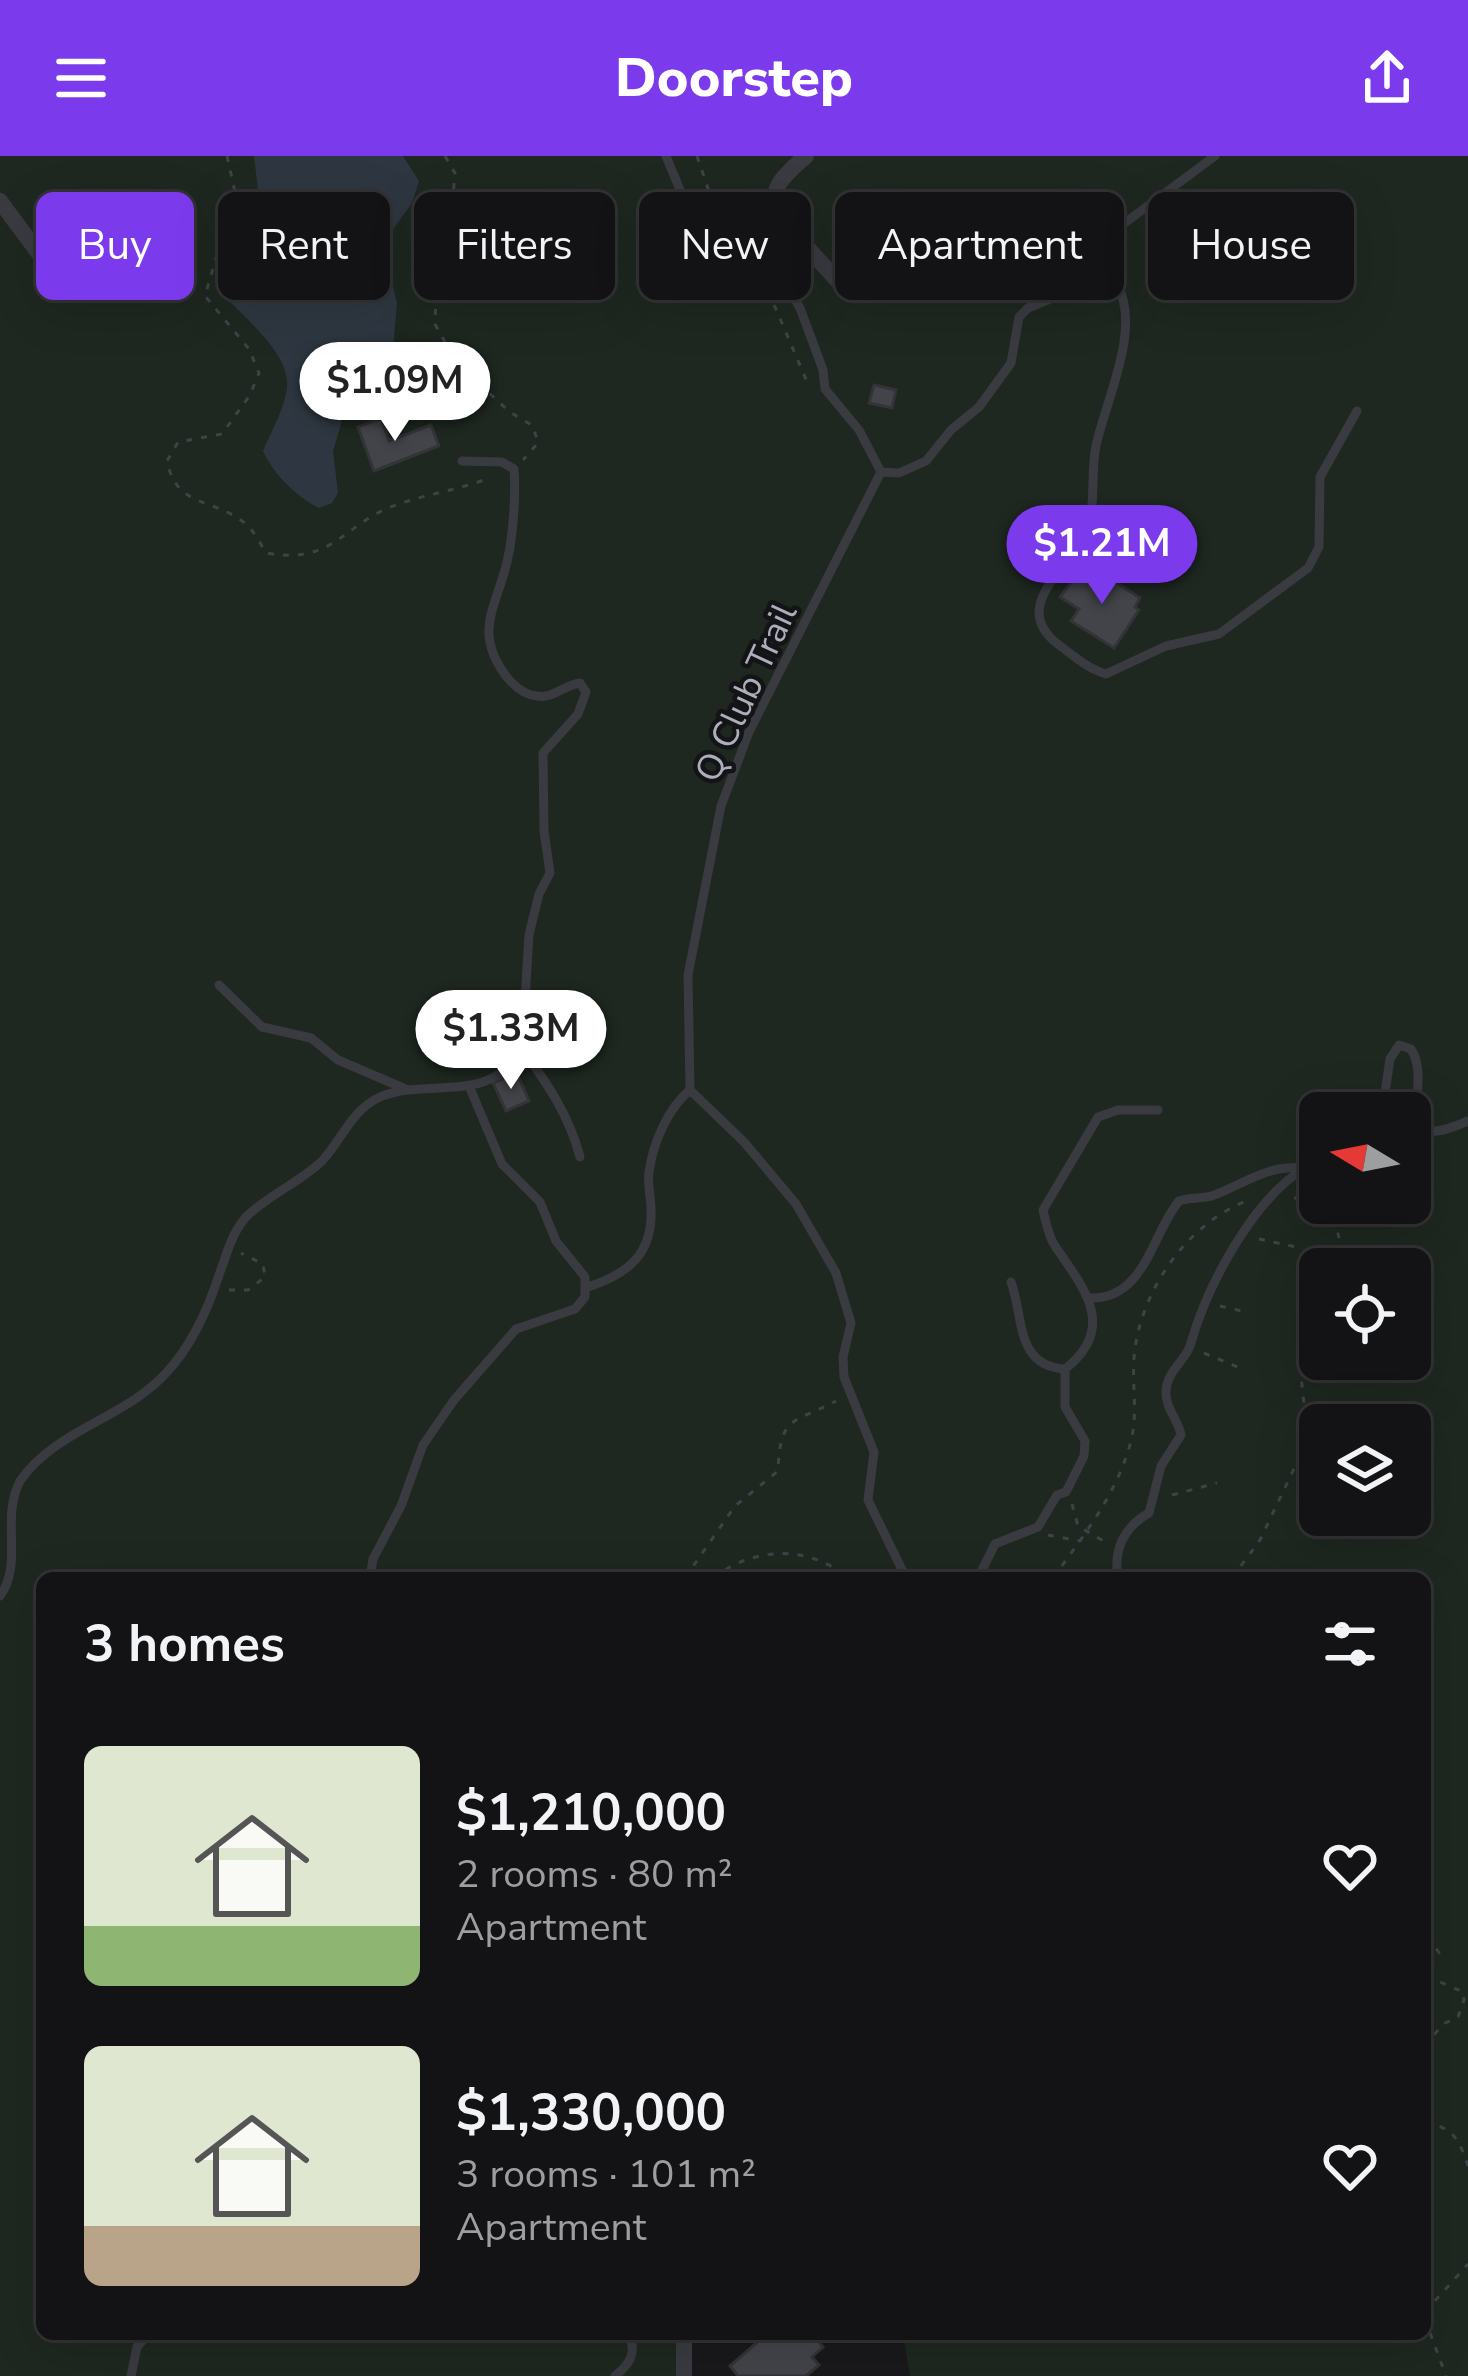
<!DOCTYPE html>
<html lang="en">
<head>
<meta charset="utf-8">
<style>
  :root { --surface:#131315; --page:#202022; --text:#f1f3f6; --muted:#9d9ea0; --line:#323234; --accent:#7c3aed }
  body { margin:0; font-family:"Nunito Sans",sans-serif; background:var(--page); color:var(--text); height:100vh; display:flex; flex-direction:column; font-size:45px; white-space:nowrap }
  * { box-sizing:border-box; margin:0 }
  p { font-size:39px; color:var(--muted) }
  .icon { flex:none; width:66px; height:66px; fill:none; stroke:currentColor; stroke-width:2; stroke-linecap:round; stroke-linejoin:round }
  .map { position:relative; flex:1; overflow:hidden }
  .panel { position:absolute; left:36px; top:1416px; width:1395px; height:768px; display:flex; flex-direction:column; background:var(--surface); border-radius:18px; box-shadow:0 12px 48px #0002,0 0 0 3px var(--line) }
  .panel>* { flex:none }
  .top-card { position:absolute; left:36px; top:36px; width:1398px; height:108px; display:flex; gap:24px }
  .needle { width:78px; rotate:280deg }
  .fabs { position:absolute; left:1299px; top:936px; display:grid; gap:24px }
  .fabs a { display:grid; place-items:center; width:132px; height:132px; border-radius:18px; background:var(--surface); box-shadow:0 12px 48px #0002,0 0 0 3px var(--line); font-size:60px }
  .price { position:absolute; translate:-50% -102px; padding:0 27px; border-radius:42px; background:#fff; color:#222; font-size:39px; line-height:78px; filter:drop-shadow(0 3px 6px #0008) }
  .price::after { content:''; position:absolute; left:50%; top:72px; width:36px; height:27px; margin-left:-18px; background:inherit; clip-path:polygon(0 0,100% 0,50% 100%) }
  .price.active { background:var(--accent); color:#fff }
  ul { padding:0; list-style:none }
  li { display:flex; align-items:center; gap:36px; height:300px; padding:0 48px }
  li span { display:grid; place-items:center; flex:none; width:336px; height:240px; border-radius:18px; color:#555 }
  li>.icon { margin-inline-start:auto }
  span .icon { width:144px; height:144px; fill:#fffc; stroke-width:1 }
  li b { font-size:51px }
  h2 { display:flex; justify-content:space-between; align-items:center; height:144px; padding:0 48px; font-size:51px }
  .tag { padding:0 42px; border-radius:18px; background:var(--surface); box-shadow:0 12px 48px #0002,0 0 0 3px var(--line); font-size:42px; line-height:108px }
  .tag.active { background:var(--accent); color:#fff }
  header { display:flex; justify-content:space-between; align-items:center; height:156px; padding:0 48px; background:var(--accent); color:#fff; font-size:54px; font-weight:800 }
  .map>svg:first-child { display:block }
  .green { fill:#1e2720; fill-rule:evenodd }
  .water { fill:#2e3741 }
  .building { fill:#434449; stroke:#333338; stroke-width:3 }
  .lines { fill:none; stroke-linecap:round; stroke-linejoin:round }
  .path { stroke:#404248; stroke-width:3; stroke-dasharray:6 9; stroke-linecap:butt }
  .service { stroke:#3a3b41; stroke-width:9 }
  .minor { stroke:#3a3b41; stroke-width:16 }
  .labels { text-anchor:middle; stroke-width:9; stroke-linejoin:round; paint-order:stroke }
  .street-label { font-size:36px; fill:#abafbc; stroke:#141417 }
</style>
</head>
<body>
<header><svg class="icon" aria-label="menu" viewBox="0 0 24 24"><path d="M4 6h16M4 12h16M4 18h16"/></svg>Doorstep<svg class="icon" aria-label="share" viewBox="0 0 24 24"><path d="M12 15V3M7 8l5-5 5 5M5 13v7h14v-7"/></svg></header>
<div class="map">
<svg width="1468" height="2220" viewBox="0 0 1468 2220">
  <rect width="100%" height="100%" fill="#19191c"/>
  <path class="green" d="M0,0H1468V2220H910L903,2178H1425V1422H42V2178H684V2220H0ZM1320,957H1410V1047H1320ZM1320,1113H1410V1203H1320ZM1320,1269H1410V1359H1320Z"/>
  <path class="water" d="M254,0H403L419,25L412,47L391,76L389,114L397,147L393,193L404,213V227L391,244L357,249L344,258L333,295L338,337L332,347L319,352C297,341 273,318 263,295C271,276 285,252 287,231C290,198 247,165 228,143L230,108L256,86L262,68Z"/>
  <g class="building">
    <path d="M874,229L896,234L892,252L869,247Z"/>
    <path d="M381,262L389,285L431,269L439,290L374,315L358,271Z"/>
    <path d="M1102,417L1140,442L1135,451L1139,454L1114,492L1071,465L1079,453L1060,441L1077,418L1094,429Z"/>
    <path d="M517,917L529,945L506,955L493,927Z"/>
    <path d="M767,2178H812L823,2191L812,2201L819,2209L806,2220H738L730,2210Z"/>
  </g>
  <g class="lines">
    <g class="path">
      <path d="M227,0L239,54L216,102L205,140L249,193L259,217L250,239L222,278L178,286L167,305C176,351 211,342 242,365C253,372 259,386 266,397C335,409 342,368 396,349C426,338 459,334 489,322"/>
      <path d="M445,0L455,17L452,51L431,75L427,102L436,140L435,168L457,208L510,256L533,270L538,287L523,304"/>
      <path d="M697,0L720,68L733,86"/>
      <path d="M756,125L775,151L808,228"/>
      <path d="M1294,1042C1336,1046 1343,1077 1339,1113"/>
      <path d="M1259,1083L1296,1091"/>
      <path d="M229,1134H248L265,1121L263,1108L241,1097"/>
      <path d="M1220,1150L1246,1156"/>
      <path d="M1204,1197L1245,1214"/>
      <path d="M1172,1339L1217,1327"/>
      <path d="M1072,1348L1078,1370L1107,1387"/>
      <path d="M1048,1379L1080,1385"/>
      <path d="M685,1422L735,1350L778,1315C780,1258 793,1268 836,1245"/>
      <path d="M713,1422C753,1391 808,1388 848,1422"/>
      <path d="M1053,1422C1084,1379 1117,1338 1131,1285C1138,1256 1132,1231 1134,1202C1139,1136 1188,1066 1249,1044"/>
      <path d="M1232,1422L1260,1384L1303,1294L1307,1276L1301,1220L1320,1166"/>
      <path d="M1425,1784L1433,1787L1439,1797L1427,1815L1431,1822L1463,1836L1464,1844L1458,1861L1443,1868L1425,1890"/>
      <path d="M1425,1967C1454,1971 1459,1984 1468,2010"/>
      <path d="M1425,2156L1468,2108"/>
      <path d="M1425,2163L1446,2220"/>
    </g>
    <g class="service">
      <path d="M666,0L697,75L711,91L730,105L762,111L787,129L800,152L823,214L825,233L859,274L881,316"/>
      <path d="M1099,123L1109,82L1122,69L1215,0"/>
      <path d="M881,316L749,576L721,650L688,819L690,934L744,986L796,1048L836,1117L851,1167L843,1201L844,1221L874,1296L868,1344L906,1422"/>
      <path d="M881,316L899,317L926,305L951,274L979,251L1011,207L1019,161L1028,152L1099,123L1117,128C1142,173 1106,243 1096,290C1091,314 1095,340 1090,364C1082,406 1003,447 1059,489C1074,500 1088,513 1106,518L1166,490L1219,478L1308,412L1319,391L1320,321L1357,255"/>
      <path d="M219,829L262,871L311,882L338,904L408,934"/>
      <path d="M522,893C547,927 569,959 580,1001"/>
      <path d="M1382,957L1390,903L1399,889L1411,893C1435,930 1383,1002 1468,965"/>
      <path d="M1011,1126C1024,1161 1015,1210 1065,1213C1119,1171 1082,1130 1055,1090C1048,1080 1046,1066 1043,1054L1098,961L1118,954H1158"/>
      <path d="M588,1131C628,1118 653,1098 651,1053C651,1041 647,1027 649,1016C653,987 668,952 690,934"/>
      <path d="M1090,1142C1145,1144 1152,1077 1179,1045C1192,1040 1205,1044 1217,1038C1261,1019 1270,1008 1320,1012"/>
      <path d="M370,1422L373,1403L401,1350L423,1289L454,1244L516,1173L575,1153L585,1141V1121L556,1085L540,1046L502,1008L469,930"/>
      <path d="M970,1422L981,1416L995,1388L1038,1371L1057,1339L1066,1336L1084,1300L1085,1285L1065,1251V1213"/>
      <path d="M1118,1422C1113,1394 1124,1371 1149,1357L1161,1310L1181,1279C1178,1263 1165,1252 1166,1235C1167,1214 1187,1204 1191,1187C1207,1130 1253,1043 1305,1012"/>
      <path d="M0,1440C24,1407 0,1364 20,1325C56,1273 126,1262 167,1216C192,1189 208,1153 219,1119C227,1098 231,1078 246,1061C268,1039 299,1027 322,1005C341,985 351,955 378,942C424,920 490,951 522,893L529,779L539,738L550,717L544,675L543,597L578,558L586,536L580,527C564,529 553,543 537,540C524,539 514,530 506,520C473,476 496,452 507,406C513,381 516,339 514,313L502,306L462,305"/>
      <path d="M131,2220L137,2191L148,2178"/>
      <path d="M615,2220C630,2208 637,2197 629,2178"/>
    </g>
    <g class="minor">
      <path d="M806,0C786,18 768,30 777,59L850,138"/>
      <path d="M0,45L54,118"/>
      <path d="M684,2178V2220"/>
    </g>
  </g>
  <g class="labels">
    <g class="street-label">
      <text transform="translate(745 536) rotate(-65)" y="13">Q Club Trail</text>
    </g>
  </g>
</svg>
<div class="fabs">
<a><svg class="needle" viewBox="-14 -14 28 28"><path d="M0-13l5 13h-10z" fill="#e53935"/><path d="M0 13l5-13h-10z" fill="#9d9ea0"/></svg></a>
<a><svg class="icon" aria-label="locate" viewBox="0 0 24 24"><circle cx="12" cy="12" r="6"/><path d="M12 2v4M12 18v4M2 12h4M18 12h4"/></svg></a>
<a><svg class="icon" aria-label="layers" viewBox="0 0 24 24"><path d="M12 4l9 5-9 5-9-5zM3 14l9 5 9-5"/></svg></a>
</div>
<b class="price" style="left:395px;top:288px">$1.09M</b>
<b class="price active" style="left:1102px;top:451px">$1.21M</b>
<b class="price" style="left:511px;top:936px">$1.33M</b>
<div class="top-card">
<a class="tag active">Buy</a>
<a class="tag">Rent</a>
<a class="tag">Filters</a>
<a class="tag">New</a>
<a class="tag">Apartment</a>
<a class="tag">House</a>
</div>
<section class="panel">
<h2>3 homes<svg class="icon" aria-label="filters" viewBox="0 0 24 24"><path d="M4 7h16M4 17h16"/><circle cx="9" cy="7" r="2"/><circle cx="15" cy="17" r="2"/></svg></h2>
<ul>
<li><span style="background:linear-gradient(#dfe7d0 75%,#8fb573 0)"><svg class="icon" aria-label="home" viewBox="0 0 24 24"><path d="M3 11l9-7 9 7M6 9v11h12V9"/></svg></span><div><b>$1,210,000</b><p>2 rooms · 80 m²</p><p>Apartment</p></div><svg class="icon" aria-label="heart" viewBox="0 0 24 24"><path d="M12 20l-8-8c-3-5 5-10 8-4 3-6 11-1 8 4z"/></svg></li>
<li><span style="background:linear-gradient(#dfe7d0 75%,#b9a48a 0)"><svg class="icon" aria-label="home" viewBox="0 0 24 24"><path d="M3 11l9-7 9 7M6 9v11h12V9"/></svg></span><div><b>$1,330,000</b><p>3 rooms · 101 m²</p><p>Apartment</p></div><svg class="icon" aria-label="heart" viewBox="0 0 24 24"><path d="M12 20l-8-8c-3-5 5-10 8-4 3-6 11-1 8 4z"/></svg></li>
</ul>
</section>
</div>
</body>
</html>
